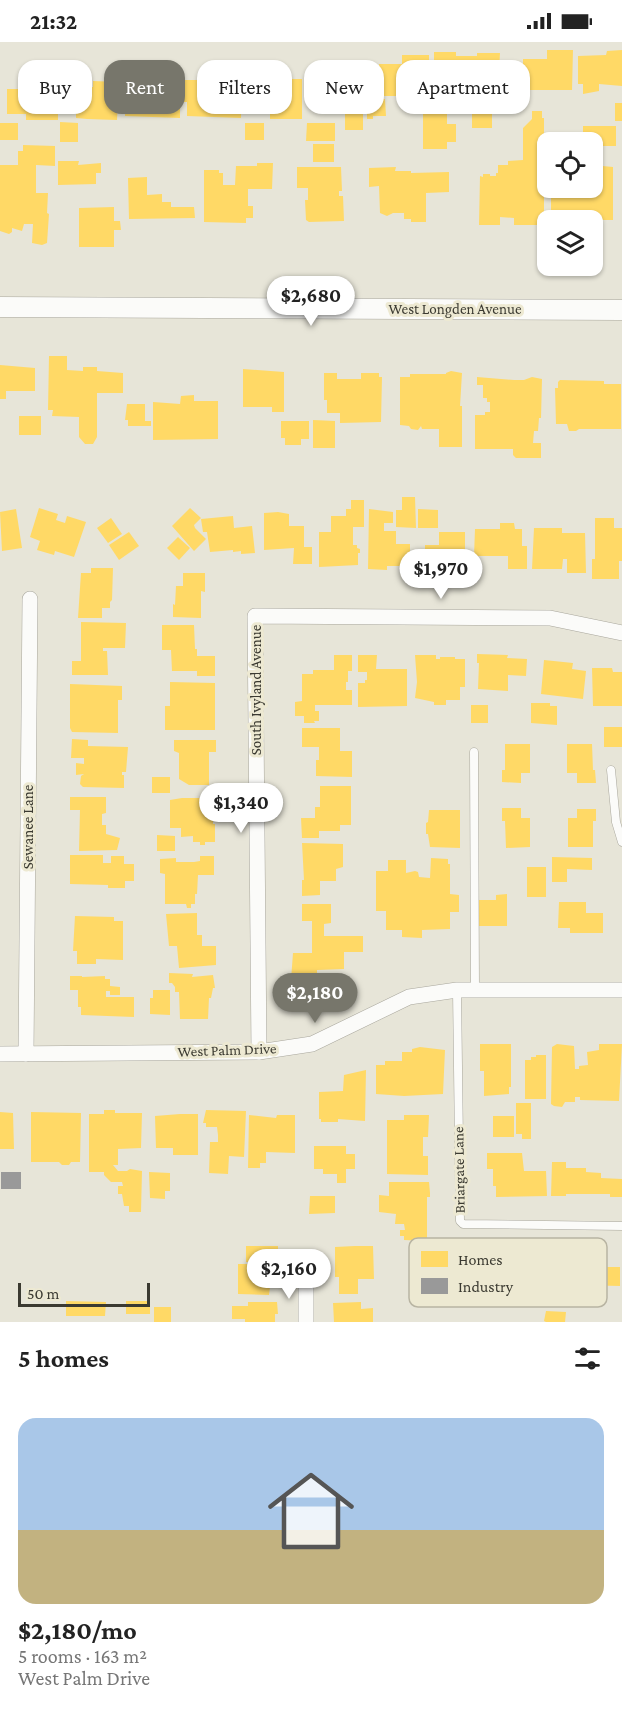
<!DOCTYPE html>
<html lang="en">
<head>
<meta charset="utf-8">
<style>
  :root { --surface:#fff; --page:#f2f2f2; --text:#222; --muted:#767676; --line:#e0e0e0; --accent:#77766b }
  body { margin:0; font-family:"Crimson Pro",serif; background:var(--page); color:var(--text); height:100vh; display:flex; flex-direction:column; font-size:22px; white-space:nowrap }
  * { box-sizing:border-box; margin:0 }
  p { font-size:20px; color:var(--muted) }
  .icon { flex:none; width:33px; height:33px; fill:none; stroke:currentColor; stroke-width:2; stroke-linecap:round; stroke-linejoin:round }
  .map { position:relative; height:1280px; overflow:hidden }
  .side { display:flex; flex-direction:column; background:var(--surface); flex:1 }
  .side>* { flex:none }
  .banner { position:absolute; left:18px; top:18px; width:586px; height:54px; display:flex; gap:12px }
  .controls { position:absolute; left:537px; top:90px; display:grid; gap:12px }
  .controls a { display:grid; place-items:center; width:66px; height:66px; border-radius:12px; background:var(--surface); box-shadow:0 2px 4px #0004; font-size:30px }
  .scale { position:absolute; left:18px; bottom:15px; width:132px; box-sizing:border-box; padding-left:6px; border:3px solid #3b3a31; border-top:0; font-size:16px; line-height:21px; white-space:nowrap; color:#3b3a31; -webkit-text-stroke:4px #ede9d2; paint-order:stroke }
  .price { position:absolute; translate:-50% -51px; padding:0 14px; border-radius:21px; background:#fff; color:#222; font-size:20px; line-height:39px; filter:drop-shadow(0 2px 3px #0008) }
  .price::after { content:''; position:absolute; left:50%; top:36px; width:18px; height:14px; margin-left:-9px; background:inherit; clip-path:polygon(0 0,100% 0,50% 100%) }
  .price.on { background:var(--accent); color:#fff }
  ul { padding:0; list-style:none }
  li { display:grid; align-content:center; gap:12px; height:318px; padding:0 18px }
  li+li { border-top:2px solid var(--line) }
  li span { display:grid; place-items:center; height:186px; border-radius:18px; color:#555 }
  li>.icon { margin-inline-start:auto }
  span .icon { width:108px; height:108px; fill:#fffc; stroke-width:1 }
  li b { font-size:26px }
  h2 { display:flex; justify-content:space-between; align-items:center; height:72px; padding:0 18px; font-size:26px }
  .tag { padding:0 21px; border-radius:18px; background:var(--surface); box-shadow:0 2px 4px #0004; font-size:21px; line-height:54px }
  .tag.on { background:var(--accent); color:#fff }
  .status { display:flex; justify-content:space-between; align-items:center; height:42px; padding:0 30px; background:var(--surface); direction:ltr }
  .status svg { height:16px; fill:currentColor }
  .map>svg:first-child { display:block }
  .homes { fill:#ffd966 }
  .industry { fill:#999 }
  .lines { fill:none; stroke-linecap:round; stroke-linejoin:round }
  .service-casing { stroke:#a8a69c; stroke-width:9 }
  .minor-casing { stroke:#a8a69c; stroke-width:16 }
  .tertiary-casing { stroke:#a8a69c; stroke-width:21 }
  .service { stroke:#fbfbf9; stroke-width:8 }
  .minor { stroke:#fbfbf9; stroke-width:15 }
  .tertiary { stroke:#fbfbf9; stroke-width:20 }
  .labels { text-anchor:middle; stroke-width:6; stroke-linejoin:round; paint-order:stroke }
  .street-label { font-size:15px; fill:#3b3a31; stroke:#ede9d2 }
  .key { fill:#ede9d2; stroke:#b8b4a2; stroke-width:1.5 }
  .key-label { font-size:16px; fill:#3b3a31 }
</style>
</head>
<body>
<div class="status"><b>21:32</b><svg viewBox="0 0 49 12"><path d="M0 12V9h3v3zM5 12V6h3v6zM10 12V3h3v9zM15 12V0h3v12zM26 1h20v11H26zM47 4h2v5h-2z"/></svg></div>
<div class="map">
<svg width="622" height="1280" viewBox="0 0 622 1280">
  <rect width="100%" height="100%" fill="#e7e5d8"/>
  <g class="homes">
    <path d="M547,8H573L572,48H505L506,28H523V17H547Z"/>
    <path d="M622,8V44L599,42V49L583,52V42H578V14L606,13L607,9Z"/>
    <path d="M434,10H456V14H477V11H500L498,47L452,46V30H434Z"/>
    <path d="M402,13H429V54H379V22H402Z"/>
    <path d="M340,28H363V88H345V63H340V61H309V34H331V31H340Z"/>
    <path d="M31,37L58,38V78H26V72H7V47H31Z"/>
    <path d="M123,37L156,38V43L164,44V39H180V76L125,74V60H123Z"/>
    <path d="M276,37H302V77H270V71H252V46H276Z"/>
    <path d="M184,38H217V44H226V38L242,39L241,76L187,74V60H184Z"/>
    <path d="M93,39L119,40L117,78L87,77L76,76V71H69V47L93,45Z"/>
    <path d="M367,57H385L386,74H373V77H367Z"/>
    <rect x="472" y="59" width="20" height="27"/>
    <rect x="615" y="61" width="7" height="18"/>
    <path d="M423,68H447V82H456V100H447V107H423Z"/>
    <path d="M532,69H542V76H544V175H541V183H514V176L500,175V183H479L480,134L483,135V132H490V134H496V131H498V123H508V119L523,118V86L532,77Z"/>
    <path d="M60,80L78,81V100H60Z"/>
    <rect x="0" y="81" width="18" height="17"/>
    <rect x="245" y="81" width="19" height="17"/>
    <path d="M307,81H335V99H306Z"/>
    <path d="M583,84H616V104H592V100H588V95H583Z"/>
    <rect x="313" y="102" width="21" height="18"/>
    <path d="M23,103L55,104V124L36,123V151H48L47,171L49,172L47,201L42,203L32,201L33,182H24L22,189L12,186V190L9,192L0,189V123H18V109H23Z"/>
    <path d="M58,119H79L78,123L101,121V131H96V142L58,143Z"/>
    <path d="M257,121H273L272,147H248V164H253V176H246V181L204,180V128H219V131H223V143H235L236,124H257Z"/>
    <path d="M592,123L613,125V178H551V146H592Z"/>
    <path d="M297,125H341L342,149H339V154H343L344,179L309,180L306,178L305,158H308V146H297Z"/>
    <path d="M396,125L395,129H411V131L449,130V150L426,151V180H411V177H404V171H393L387,174L380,171L379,144L369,145V126Z"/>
    <path d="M147,135V153L162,152V160H171V165H194L195,176L129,177L128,136Z"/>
    <path d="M114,165V179H120L121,188H114V205H79V166Z"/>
    <path d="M49,314H67V328L83,329V325H97V329L123,331V351H97V395L93,402H85L79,395V375L52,374L53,368H48Z"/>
    <path d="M0,323L35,326V349H6V357H0Z"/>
    <path d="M243,327L284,330V370H272V365H243Z"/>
    <path d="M451,329L462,331L460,364H462V405H439V387H422L421,384L418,388L411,387L409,384L400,383V335H410V332H446V331Z"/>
    <path d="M324,331H337V337H361V331H379V335H382L381,380L340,381V371H327V358H324Z"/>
    <path d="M477,335L514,338H524L532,335L542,337L541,376H539L538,389H534L533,401H541V416H516L513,413V407H475V373H485V370H490V360H487V356H483V343H477Z"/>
    <path d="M560,338L604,339V342H621V387H579L576,389H569L567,382H556L555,346H558V340Z"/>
    <path d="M194,353V359H218V397L153,398V360L180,362L181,354Z"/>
    <path d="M127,362H145V379H151V384H128V378H125Z"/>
    <rect x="19" y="374" width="22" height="19"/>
    <path d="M313,378L335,379V406H313Z"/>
    <path d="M281,379H309V397H301V403H285V396H281Z"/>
    <path d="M402,455H415L416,486L396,485V468H402Z"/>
    <path d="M351,458H364V485H353V503H357V506L360,507V511H358V523L319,525V490H331V474H346V467H351Z"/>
    <path d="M39,466L58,472L56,478L65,481L67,474L86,480L74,515L55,509L54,513L37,508L40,499L30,495Z"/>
    <path d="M190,466L201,476L194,483L195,486L206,497L194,509L172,484Z"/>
    <path d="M16,467L22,506L2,509L0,470Z"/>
    <path d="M369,467L393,470V481H384V489H396V502H410V524H387V528L368,527Z"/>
    <path d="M418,467L438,468V486H418Z"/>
    <path d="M278,470L289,472V484H304V505H312V522H293L294,506L264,508V471Z"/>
    <path d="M233,474L234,486L252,484L255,511L241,512V509L233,510V508L210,510L207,490H203L201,477Z"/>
    <path d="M111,476L122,492L108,501L97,486Z"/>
    <path d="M595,476H614V486H622V519H619V537H592V517H595Z"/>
    <path d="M500,481H514L515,487H522V504H527V527H508V514H474L475,487H500Z"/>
    <path d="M534,486H562V491H585L586,531H567V517H563L562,527H532Z"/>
    <path d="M129,490L139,504L119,518L109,503Z"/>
    <path d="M439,490H465V527L442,526V523H425V503H439Z"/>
    <path d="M178,495L190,506L179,518L167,506Z"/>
    <path d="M91,526H113L112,558L110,560V566H102V576H78L81,531H91Z"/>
    <path d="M183,531H205V550L201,549V576L173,575V562L175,563L176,544H183Z"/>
    <path d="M81,580L126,581L125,606H103V609H107L108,633H72V619H81Z"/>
    <path d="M162,583H194L195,607H197V614H215V634H197V629H172L171,608H162Z"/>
    <path d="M477,612L508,613L507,616L527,617L526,634L508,633V649L478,647L479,621H477Z"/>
    <path d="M334,613H352V629H348V640H346V648H352V663H315V669H319V679H314L315,681H304V674H295V660L302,659V632H313V628H334Z"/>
    <path d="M358,613H377L376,627H407V664L358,665V641H365V638H367V630H358Z"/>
    <path d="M415,613H436V617H440V615H455V617H465V645H460V658H446V663H434V660L415,656L417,640Z"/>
    <path d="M544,618L573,621L572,627L586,629L583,657L541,652Z"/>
    <path d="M592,626H612L613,630H622V664H593Z"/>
    <path d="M170,640L215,641V688H165V664H170Z"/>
    <path d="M70,642L122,644V658H118V691L72,690L70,686Z"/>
    <path d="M531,661H550V664H557V683L531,681Z"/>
    <rect x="471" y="663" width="17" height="18"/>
    <rect x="604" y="685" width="18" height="20"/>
    <path d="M302,686H340V709H352V735L316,734V718H319V705H302Z"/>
    <path d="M72,697L88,698V704L128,705L126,730H122V733H124V746L83,745L80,742L81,734L84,732L76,733V721L84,722V716H71Z"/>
    <path d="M174,698H216V710H209V743H189L179,737V711L174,709Z"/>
    <path d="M505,702H530V731H521V741L502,740V728H505Z"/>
    <path d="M567,702H592L593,728H595L596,741H577V731H567Z"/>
    <rect x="152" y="735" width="18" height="16"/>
    <path d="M320,744H351V783H340V789H319V796H302L301,776H315V765H320Z"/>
    <path d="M70,755H106V771L102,772V783H106V792L120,796L117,808L79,809L80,768H70Z"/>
    <path d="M182,756H210V778H213V782H215V800H205V803H200V800H193V794L181,795V786H170V758Z"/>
    <path d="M502,766H521V776H530V805L506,806L505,779H502Z"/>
    <path d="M577,767H596V779H593V805H568V776H577Z"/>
    <path d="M429,768H460V806L430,805L428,792H426V781L428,780Z"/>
    <path d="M157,793L175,794V809H157Z"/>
    <path d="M302,801L343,802V825L336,827V839H320V853L302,854V838H304Z"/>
    <path d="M70,813H103V821H111V814H124V822H134V839H125V846H108V843L70,842Z"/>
    <path d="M200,814H214V833H198L197,852H195V862H191V866H187L186,862H165V832L160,831V817L176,816V820H194L200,819Z"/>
    <path d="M552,815L592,816V828L567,827V840H552Z"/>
    <path d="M431,816L448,817V822H450V852L459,853V870H450V887L422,888V896L402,895V888H386V869H376V829H388V818H406V831L415,829L418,830L419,835L430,836Z"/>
    <rect x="527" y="825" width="19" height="30"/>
    <path d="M507,852V884H477V858H496V853Z"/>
    <path d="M559,860H586V871H603V891H570V886H558Z"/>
    <path d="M302,862H331V881L324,882V894H363V910H344V927L317,928V938H291L293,911H312V879H302Z"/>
    <path d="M197,871V893H202V904H216V923L179,926L177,904H169L166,872Z"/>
    <path d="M75,874L114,875V879H123V918L96,917V922H77V909H73Z"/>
    <path d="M169,931L193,932L192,935L213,933L215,946H213L211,956H209L208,977H180L179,950H175V945L172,941H169Z"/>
    <path d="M70,934H82V935L105,934V937H110V944L120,945V953H110V949H106V955H134V975L81,973V965H78V948H70Z"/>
    <path d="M153,948H170V973L150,972V956H153Z"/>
    <path d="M480,1002H511V1045H509V1052L484,1054V1029H480Z"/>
    <path d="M557,1002L574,1004L575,1027H579V1024L588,1023L587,1010L599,1008V1002H622L619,1059L580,1058V1055H575V1060H565L562,1065L554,1064L551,1062L552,1005Z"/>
    <path d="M420,1005L445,1008L443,1052L404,1054L376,1052V1023H385V1019H402V1010H412V1007Z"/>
    <path d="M536,1013H546V1057H525V1018H531V1015H536Z"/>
    <path d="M366,1028L365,1079L338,1077V1080H321V1077H319V1050L343,1049L344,1033Z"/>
    <path d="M516,1061H531V1097H522V1092H516Z"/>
    <path d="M104,1068H115V1071H142L141,1106L118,1107V1123H113L118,1129H127L130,1127L142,1129L141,1170H129V1164H124L122,1152H118V1144H123L122,1140H111L104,1133V1130H89V1072H104Z"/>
    <path d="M206,1068L246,1069L244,1115L229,1114L228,1132L209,1131L210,1100H218V1093L217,1085H206V1081H203Z"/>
    <path d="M0,1070L13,1071L14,1107H0Z"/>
    <path d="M31,1070L81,1071L80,1120H71L69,1123H62L59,1120H31Z"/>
    <path d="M180,1072H198V1113H173V1106H156L155,1074Z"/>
    <path d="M249,1073L276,1076L277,1073H295V1111L266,1110V1121H260V1126H248Z"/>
    <path d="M404,1073H429L428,1095H423V1114H428V1133L387,1132V1078H404Z"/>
    <rect x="493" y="1074" width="21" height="21"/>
    <path d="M314,1104H346V1112H355V1127H346V1141H337V1132H323V1127H314Z"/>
    <path d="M487,1111H522L524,1129H546L547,1154L496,1155V1144H493V1127H487Z"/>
    <path d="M552,1120H566V1126H586V1130L601,1131V1136L622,1137V1155H610V1152H566V1154H551Z"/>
    <path d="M149,1130L170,1131V1149H165V1157L150,1156Z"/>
    <path d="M389,1140H429L430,1151V1155H427V1199L404,1198V1194H400V1188H405L404,1182H395L396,1172L379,1170V1153L389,1154Z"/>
    <path d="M310,1154H335V1171L309,1172Z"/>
    <path d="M246,1204H278V1217H274V1236H271L269,1253L238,1252V1222H251V1220H246Z"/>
    <path d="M355,1204H373L374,1237H358V1252H339V1235H335V1205Z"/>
    <path d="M592,1217H604V1225H620V1244L579,1243V1238H577V1250H552V1224H579V1222H586V1218Z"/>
    <path d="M66,1259L106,1260L105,1274H66Z"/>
    <rect x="126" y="1259" width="24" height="13"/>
    <path d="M248,1260H277L278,1272H275V1280H245V1277H232V1264H248Z"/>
    <path d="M361,1260V1267L373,1266V1280H334L333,1261Z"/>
    <rect x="154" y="1265" width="17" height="15"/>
    <path d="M546,1269L566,1270L565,1280H546L544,1279Z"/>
  </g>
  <rect class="industry" x="1" y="1130" width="20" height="17"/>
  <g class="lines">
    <g class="service-casing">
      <g id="service">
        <path d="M474,710L475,948"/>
        <path d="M611,728L616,780L622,800"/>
        <path d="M457,948L460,1179L463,1182L622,1184"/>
      </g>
    </g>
    <g class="minor-casing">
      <g id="minor">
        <path d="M259,1010L255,574L550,576L622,591"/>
        <path d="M0,1012L259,1010L312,1002L409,955L457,948H622"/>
        <path d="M26,1012L30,557"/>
        <path d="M306,1280V1236"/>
      </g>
    </g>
    <g class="tertiary-casing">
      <path id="tertiary" d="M0,265L622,268"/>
    </g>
    <use href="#service" class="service"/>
    <use href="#minor" class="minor"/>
    <use href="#tertiary" class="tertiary"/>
  </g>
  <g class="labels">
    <g class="street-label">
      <text x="455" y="272">West Longden Avenue</text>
      <text transform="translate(256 648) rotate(-90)" y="5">South Ivyland Avenue</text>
      <text transform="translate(28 785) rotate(-90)" y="5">Sewanee Lane</text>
      <text transform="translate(227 1008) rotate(-2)" y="5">West Palm Drive</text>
      <text transform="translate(459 1128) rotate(-91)" y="5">Briargate Lane</text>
    </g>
  </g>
  <rect x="409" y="1196" width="198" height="69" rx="9" class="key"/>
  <rect x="421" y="1209" width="27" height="16" fill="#ffd966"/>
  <rect x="421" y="1236" width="27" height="16" fill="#999"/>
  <g class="key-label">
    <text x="458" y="1223">Homes</text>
    <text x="458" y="1250">Industry</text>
  </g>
</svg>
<div class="controls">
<a><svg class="icon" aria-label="locate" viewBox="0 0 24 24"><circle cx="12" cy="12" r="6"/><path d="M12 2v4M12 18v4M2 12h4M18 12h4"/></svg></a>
<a><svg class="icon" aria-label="layers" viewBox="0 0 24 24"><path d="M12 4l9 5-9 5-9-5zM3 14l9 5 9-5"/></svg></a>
</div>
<div class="scale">50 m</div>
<b class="price" style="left:311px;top:285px">$2,680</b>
<b class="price" style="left:441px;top:558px">$1,970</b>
<b class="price" style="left:241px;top:792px">$1,340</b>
<b class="price on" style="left:315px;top:982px">$2,180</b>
<b class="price" style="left:289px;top:1258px">$2,160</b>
<div class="banner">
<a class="tag">Buy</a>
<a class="tag on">Rent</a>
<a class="tag">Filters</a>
<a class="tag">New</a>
<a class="tag">Apartment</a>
</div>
</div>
<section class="side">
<h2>5 homes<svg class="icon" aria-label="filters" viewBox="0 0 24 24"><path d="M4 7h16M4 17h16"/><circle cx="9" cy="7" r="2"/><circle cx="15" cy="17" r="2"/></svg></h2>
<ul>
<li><span style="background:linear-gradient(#a9c7e8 60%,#c2b280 0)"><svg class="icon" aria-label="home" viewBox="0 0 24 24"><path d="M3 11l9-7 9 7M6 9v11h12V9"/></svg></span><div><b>$2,180/mo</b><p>5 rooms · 163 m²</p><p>West Palm Drive</p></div></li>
</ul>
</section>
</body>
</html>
